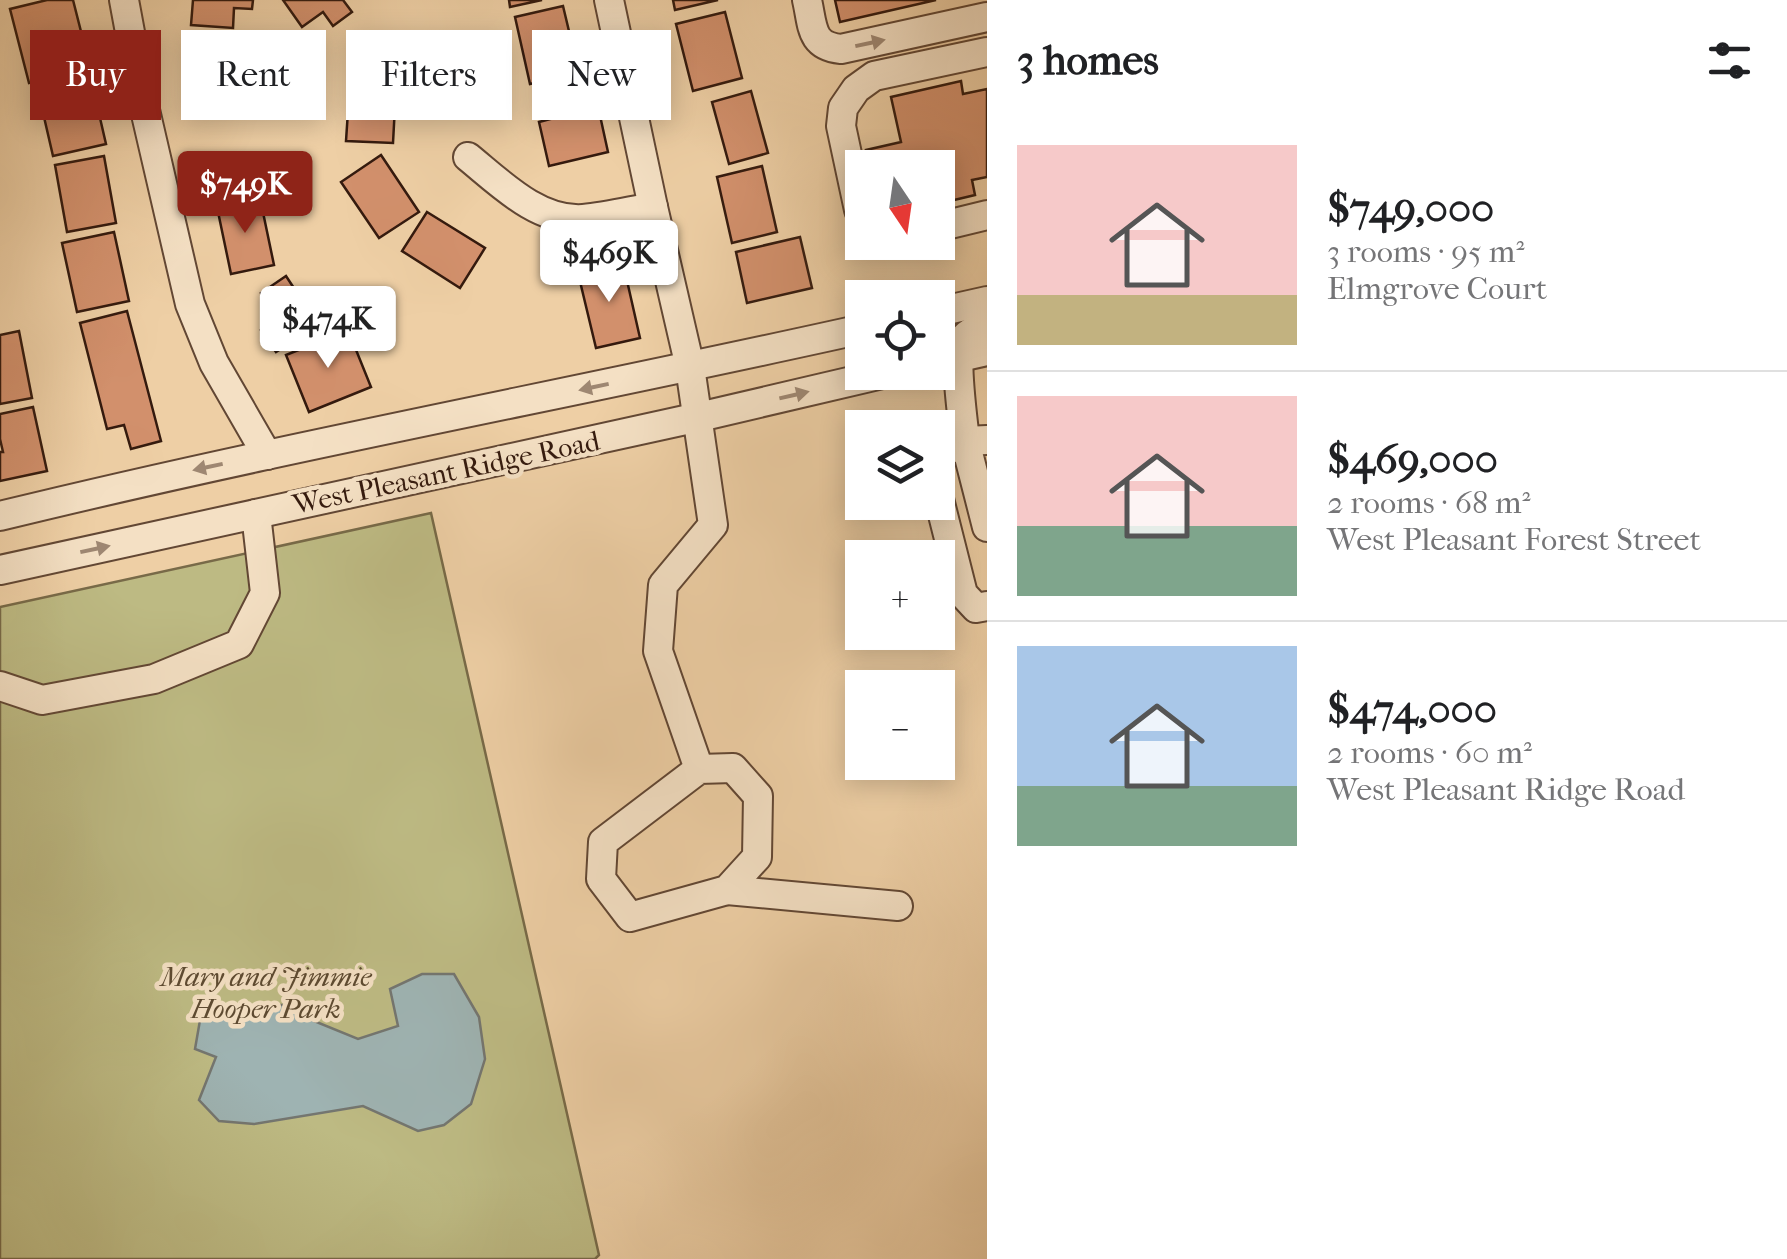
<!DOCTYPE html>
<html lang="en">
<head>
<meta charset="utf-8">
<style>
  :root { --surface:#fff; --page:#f6f6f6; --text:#202124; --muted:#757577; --line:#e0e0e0; --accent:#8f2418 }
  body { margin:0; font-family:"IM FELL French Canon",serif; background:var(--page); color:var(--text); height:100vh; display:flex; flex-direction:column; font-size:38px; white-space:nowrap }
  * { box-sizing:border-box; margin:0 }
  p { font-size:32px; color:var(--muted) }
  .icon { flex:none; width:55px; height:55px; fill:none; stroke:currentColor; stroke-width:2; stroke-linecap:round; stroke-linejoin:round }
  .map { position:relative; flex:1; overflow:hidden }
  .details { display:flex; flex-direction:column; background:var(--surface); width:800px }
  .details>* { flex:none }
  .banner { position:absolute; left:30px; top:30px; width:805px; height:90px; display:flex; gap:20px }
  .needle { width:65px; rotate:167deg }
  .buttons { position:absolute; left:845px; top:150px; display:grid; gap:20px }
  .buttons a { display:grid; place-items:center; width:110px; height:110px; border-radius:0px; background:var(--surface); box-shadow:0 5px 25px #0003; font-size:50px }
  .price { position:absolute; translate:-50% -85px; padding:0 22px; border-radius:10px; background:#fff; color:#222; font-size:32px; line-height:65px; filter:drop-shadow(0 2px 5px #0008) }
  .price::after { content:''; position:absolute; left:50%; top:60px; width:30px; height:22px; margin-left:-15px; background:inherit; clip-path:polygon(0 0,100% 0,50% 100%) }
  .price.current { background:var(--accent); color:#fff }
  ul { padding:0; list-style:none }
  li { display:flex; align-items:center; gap:30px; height:250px; padding:0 30px }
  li+li { border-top:2px solid var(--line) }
  li span { display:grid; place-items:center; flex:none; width:280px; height:200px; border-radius:0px; color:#555 }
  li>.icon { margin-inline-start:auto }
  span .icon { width:120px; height:120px; fill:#fffc; stroke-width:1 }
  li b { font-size:42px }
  h2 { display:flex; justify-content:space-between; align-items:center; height:120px; padding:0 30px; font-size:42px }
  .pill { padding:0 35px; border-radius:0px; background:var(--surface); box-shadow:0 5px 25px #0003; font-size:35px; line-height:90px }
  .pill.current { background:var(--accent); color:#fff }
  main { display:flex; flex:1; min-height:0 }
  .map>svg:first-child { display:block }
  .green { fill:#bdba83; stroke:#786a48; stroke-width:2.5 }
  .water { fill:#9eb3b2; stroke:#747670; stroke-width:2.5 }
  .building { fill:#d2906c; stroke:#341a0e; stroke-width:2.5 }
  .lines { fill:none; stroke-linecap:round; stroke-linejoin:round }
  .minor-casing { stroke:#624734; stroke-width:32 }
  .minor { stroke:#f4e0c4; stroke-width:28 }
  .oneway { fill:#9e8772 }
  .labels { text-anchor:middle; stroke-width:9; stroke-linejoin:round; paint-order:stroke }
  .street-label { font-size:28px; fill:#341a0e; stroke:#f4e0c4 }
  .park-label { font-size:28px; font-style:italic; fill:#5d4a31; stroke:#f4e0c4 }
</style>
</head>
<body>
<main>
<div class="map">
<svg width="987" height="1259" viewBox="0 0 987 1259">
  <rect width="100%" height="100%" fill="#eecfa5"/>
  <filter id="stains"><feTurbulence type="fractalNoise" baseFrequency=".002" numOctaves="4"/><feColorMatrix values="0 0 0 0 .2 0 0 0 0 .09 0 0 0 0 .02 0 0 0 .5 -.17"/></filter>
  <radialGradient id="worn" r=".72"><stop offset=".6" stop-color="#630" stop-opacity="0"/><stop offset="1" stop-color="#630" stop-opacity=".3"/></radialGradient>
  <path class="green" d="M431,513L599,1255L595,1259H0V607Z"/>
  <path class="water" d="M422,974H454L479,1017L485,1059L471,1104L444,1125L418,1131L363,1106L254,1124L219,1121L199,1100L216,1057L195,1049L203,1003L251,1006L306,1004L314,1021L358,1039L398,1026L390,989Z"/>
  <g class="building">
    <path d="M47,0H73L90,67L29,83L10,9Z"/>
    <path d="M193,0H253L252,9L234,8L233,28L191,25Z"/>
    <path d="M283,0H343L352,12L333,26L323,12L302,27Z"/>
    <path d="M509,0H542L510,7Z"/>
    <path d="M673,0H718L675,10Z"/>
    <path d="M835,0H936L840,22Z"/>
    <path d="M563,6L579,73L530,84L515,17Z"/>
    <path d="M725,12L742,78L693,91L676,24Z"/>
    <path d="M351,66L397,69L393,143L346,141Z"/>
    <path d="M91,79L106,144L53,156L38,91Z"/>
    <path d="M592,79L608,152L549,166L539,122L569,114L563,86Z"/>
    <path d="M961,81L963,94L987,89V177L972,180L975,195L950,201L947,186L938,188V168H870L866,150L901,142L891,97Z"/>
    <path d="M751,91L768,153L729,164L712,102Z"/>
    <path d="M381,155L419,212L379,238L341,182Z"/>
    <path d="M104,156L116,223L67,232L55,165Z"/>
    <path d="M762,166L777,232L732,243L717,177Z"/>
    <path d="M260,198L274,265L231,274L217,207Z"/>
    <path d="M427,212L485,248L460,288L402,251Z"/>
    <path d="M114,232L129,301L77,312L62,243Z"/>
    <path d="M800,237L812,288L747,303L736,252Z"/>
    <path d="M623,263L640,338L596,348L578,273Z"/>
    <path d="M286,276L318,325L276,352L261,330L278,319L261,293Z"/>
    <path d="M127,311L161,441L131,449L124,425L107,429L80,323Z"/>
    <path d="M348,330L371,387L309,412L286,355Z"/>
    <path d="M19,331L32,398L0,404V335Z"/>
    <path d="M33,407L47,471L0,481V452H3L0,439V414Z"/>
  </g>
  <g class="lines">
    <g class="minor-casing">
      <g id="minor">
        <path d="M124,0L142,97L190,304L214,363L267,455"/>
        <path d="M609,0L653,207L690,367L713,525L663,585L658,651L699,769L603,842L601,879L630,917L727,890L757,857L758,796L733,768L699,769"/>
        <path d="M807,0C813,26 810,46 841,49L987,17"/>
        <path d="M468,157C500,183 538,222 583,219C606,217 630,211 653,207"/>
        <path d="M862,214L859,210L841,126L843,108L856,89L874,76L987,52"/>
        <path d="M938,227L987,215"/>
        <path d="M938,312L987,301"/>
        <path d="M938,362L987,351"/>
        <path d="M987,440L965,441L987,527"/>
        <path d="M938,455L965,441C963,420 954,360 961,343C966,332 976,330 987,326"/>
        <path d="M938,495L963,594L976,608L987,606"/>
        <path d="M0,516C286,446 575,393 862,329"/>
        <path d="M0,570L699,417L891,372"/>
        <path d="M0,686L42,700L154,679L239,644L265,593L256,514"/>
        <path d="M727,890L898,906"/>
      </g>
    </g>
    <use href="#minor" class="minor"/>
  </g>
  <defs><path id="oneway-solid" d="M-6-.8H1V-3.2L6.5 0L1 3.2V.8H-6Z" transform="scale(2.5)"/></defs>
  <g class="oneway">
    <use href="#oneway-solid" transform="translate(870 43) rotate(-12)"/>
    <use href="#oneway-solid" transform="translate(594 387) rotate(168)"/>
    <use href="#oneway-solid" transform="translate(794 395) rotate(-13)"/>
    <use href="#oneway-solid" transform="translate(208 467) rotate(168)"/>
    <use href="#oneway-solid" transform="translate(95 549) rotate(-12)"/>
  </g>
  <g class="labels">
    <g class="street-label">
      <text transform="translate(446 472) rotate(-12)" y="10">West Pleasant Ridge Road</text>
    </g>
    <g class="park-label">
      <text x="266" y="986">Mary and Jimmie<tspan x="266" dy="32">Hooper Park</tspan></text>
    </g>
  </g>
  <rect width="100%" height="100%" filter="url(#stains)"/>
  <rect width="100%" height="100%" fill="url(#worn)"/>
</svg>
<div class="buttons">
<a><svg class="needle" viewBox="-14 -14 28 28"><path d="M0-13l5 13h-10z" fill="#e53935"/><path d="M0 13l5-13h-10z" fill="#757577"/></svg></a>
<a><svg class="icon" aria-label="locate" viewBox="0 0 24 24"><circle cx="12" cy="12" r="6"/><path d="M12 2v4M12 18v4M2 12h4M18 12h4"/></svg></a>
<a><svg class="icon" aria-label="layers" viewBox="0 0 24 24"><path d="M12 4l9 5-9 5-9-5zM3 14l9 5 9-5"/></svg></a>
<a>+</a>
<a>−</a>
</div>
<b class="price current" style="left:245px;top:236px">$749K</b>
<b class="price" style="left:609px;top:305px">$469K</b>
<b class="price" style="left:328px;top:371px">$474K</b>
<div class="banner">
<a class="pill current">Buy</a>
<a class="pill">Rent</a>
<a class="pill">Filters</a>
<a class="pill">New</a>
</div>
</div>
<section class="details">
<h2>3 homes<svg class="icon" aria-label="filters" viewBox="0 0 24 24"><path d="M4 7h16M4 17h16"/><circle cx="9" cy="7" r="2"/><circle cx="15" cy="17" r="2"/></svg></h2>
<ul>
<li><span style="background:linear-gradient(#f6c9c9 75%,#c2b280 0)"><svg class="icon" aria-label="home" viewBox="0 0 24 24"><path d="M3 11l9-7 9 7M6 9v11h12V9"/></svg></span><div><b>$749,000</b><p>3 rooms · 95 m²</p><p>Elmgrove Court</p></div></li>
<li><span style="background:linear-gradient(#f6c9c9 65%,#7fa58c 0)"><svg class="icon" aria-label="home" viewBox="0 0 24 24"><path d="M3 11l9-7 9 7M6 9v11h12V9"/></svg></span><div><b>$469,000</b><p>2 rooms · 68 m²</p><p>West Pleasant Forest Street</p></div></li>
<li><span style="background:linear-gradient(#a9c7e8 70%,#7fa58c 0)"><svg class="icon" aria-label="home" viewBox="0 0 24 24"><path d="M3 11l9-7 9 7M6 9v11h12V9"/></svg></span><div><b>$474,000</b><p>2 rooms · 60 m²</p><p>West Pleasant Ridge Road</p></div></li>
</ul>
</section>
</main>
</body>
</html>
